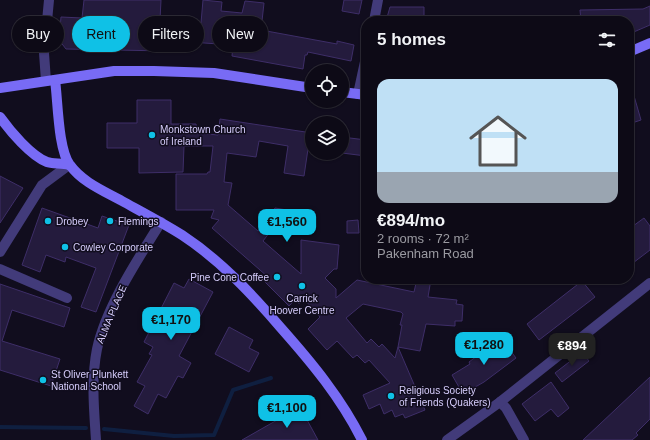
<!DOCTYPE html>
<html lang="en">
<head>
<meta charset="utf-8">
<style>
  :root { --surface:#0d0a16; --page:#1b1823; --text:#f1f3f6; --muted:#9a9aa1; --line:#2d2b35; --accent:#0fc1e6 }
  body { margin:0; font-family:Arial,sans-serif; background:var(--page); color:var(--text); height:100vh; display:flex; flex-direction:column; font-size:15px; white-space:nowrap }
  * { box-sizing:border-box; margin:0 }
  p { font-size:13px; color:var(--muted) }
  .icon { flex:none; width:22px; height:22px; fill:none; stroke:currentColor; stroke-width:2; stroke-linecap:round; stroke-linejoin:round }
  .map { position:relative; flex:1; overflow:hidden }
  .details { position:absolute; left:361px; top:16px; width:273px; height:268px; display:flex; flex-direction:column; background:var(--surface); border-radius:16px; box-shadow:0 1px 3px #0004,0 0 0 1px var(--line) }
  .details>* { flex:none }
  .top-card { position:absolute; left:12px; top:16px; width:289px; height:36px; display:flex; gap:8px }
  .buttons { position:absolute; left:305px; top:64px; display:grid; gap:8px }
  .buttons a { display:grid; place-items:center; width:44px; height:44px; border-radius:50%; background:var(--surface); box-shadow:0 1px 3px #0004,0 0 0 1px var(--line); font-size:20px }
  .price { position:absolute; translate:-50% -34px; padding:0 9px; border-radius:8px; background:var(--accent); color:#111; font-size:13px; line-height:26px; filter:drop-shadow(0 1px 2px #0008) }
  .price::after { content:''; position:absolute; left:50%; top:24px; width:12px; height:9px; margin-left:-6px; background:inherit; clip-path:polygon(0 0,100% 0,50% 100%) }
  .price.current { background:#222; color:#fff }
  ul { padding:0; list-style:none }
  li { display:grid; align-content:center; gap:8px; height:212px; padding:0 16px }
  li+li { border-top:1px solid var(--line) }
  li span { display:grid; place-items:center; height:124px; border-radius:12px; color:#555 }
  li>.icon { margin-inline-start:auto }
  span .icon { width:72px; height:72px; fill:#fffc; stroke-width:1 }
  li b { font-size:17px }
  h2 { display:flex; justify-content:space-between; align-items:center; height:48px; padding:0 16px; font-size:17px }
  .chip { padding:0 14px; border-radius:18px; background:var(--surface); box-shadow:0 1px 3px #0004,0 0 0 1px var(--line); font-size:14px; line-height:36px }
  .chip.current { background:var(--accent); color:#111 }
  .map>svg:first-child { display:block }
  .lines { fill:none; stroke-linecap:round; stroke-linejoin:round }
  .stream { stroke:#0f1f40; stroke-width:4 }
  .building { fill:#241b3d; stroke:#3e2e68 }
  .street { stroke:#423b7a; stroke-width:10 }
  .secondary { stroke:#786bf5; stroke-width:10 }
  .poi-dot { fill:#0fc1e6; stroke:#110d1e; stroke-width:1.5 }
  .labels { text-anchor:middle; stroke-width:3; stroke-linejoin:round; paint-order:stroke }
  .poi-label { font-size:10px; fill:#d6cdfc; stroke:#110d1e; text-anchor:start }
  .street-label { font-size:10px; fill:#d6cdfc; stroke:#110d1e }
</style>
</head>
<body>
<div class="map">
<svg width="650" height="440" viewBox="0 0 650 440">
  <rect width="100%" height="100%" fill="#110d1e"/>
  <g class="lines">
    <g class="stream">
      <path d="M0,427L86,428"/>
      <path d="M104,429L174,436L214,435L233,390L271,378"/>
    </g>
  </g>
  <g class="building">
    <path d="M84,0H161L160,20L201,23L203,0L222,2L221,11L242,13L245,1L264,3L261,30L337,44V41L354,45L351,61L308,52L307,55H305L303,69L232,56L233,45L190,42V37L179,36H168L166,51L66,49L59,40L61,17L82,18Z"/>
    <path d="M344,0H362L359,14L342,11Z"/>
    <path d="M650,6V25L629,34V21H581L580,10L643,9Z"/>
    <path d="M390,7H424V21H386Z"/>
    <path d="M629,89H632L641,120L629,124Z"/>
    <path d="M137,100H171V124H196L197,133L218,135L220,119L312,133V149H308L304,176L284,173L288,146L259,141L256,157L227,153L224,182L232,183L228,205L258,231L275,208L287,210L263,241L301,274V240L339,245L337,269H334L325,278L336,289V298L357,280L414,292L417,279H431L428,297L457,300L456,304L463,305L462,321H455V326L426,324L420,351L398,347L402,325H400L403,314L401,312L363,304L346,318L367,343L371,339L379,347L382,344L395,358L398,347L425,410L405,418L403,414L395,417L392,410L384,414L380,404L369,409L363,395L390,383L369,360L365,363L357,355L353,358L337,341L327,350L308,329L320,317L304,299L299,304L295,300L289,306L264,281L268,277L212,228L219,220L211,218L214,210H176V174H207L208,172H210L213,146H184L183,172L139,173V148H107V123H137Z"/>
    <path d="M342,137L366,140V156L342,153Z"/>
    <path d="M0,176L23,188L0,223Z"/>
    <path d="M42,208L98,228L102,216L129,225L96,312L81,307L96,268L66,257L65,262L46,255L40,272L22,265Z"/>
    <path d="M644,218L650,226V250L629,266V229Z"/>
    <path d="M358,220L359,233H347V221Z"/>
    <path d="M189,279L213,292L179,356L191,363L183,378L178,376L166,398L158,394L148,414L134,406L145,386L137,382L152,355L149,354L153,347L144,342L174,283L184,288Z"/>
    <path d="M582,281L595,297L539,340L527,324Z"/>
    <path d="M0,284L70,308L64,327L12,310L2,341L60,359L51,386L0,370Z"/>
    <path d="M229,327L253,340L249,348L259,353L249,372L215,354Z"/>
    <path d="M501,338L516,358L484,382L463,394L452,375L470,364L469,362Z"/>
    <path d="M582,352L589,361L562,382L555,373Z"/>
    <path d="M650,377V419L636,433L638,435L632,440H583Z"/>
    <path d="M551,382L569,408L558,417L551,409L535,421L522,404Z"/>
    <path d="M300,407L318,440H242Z"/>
  </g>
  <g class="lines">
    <g class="street">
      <path d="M374,21L378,0"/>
      <path d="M46,81L44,53L49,0"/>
      <path d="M358,94L366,57"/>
      <path d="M0,252L42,185L69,165"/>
      <path d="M0,269L67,298"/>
      <path d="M500,402L506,408L524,440"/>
      <path d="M96,440C94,410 91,379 97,349C106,307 138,259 161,222"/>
      <path d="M447,440L500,402L650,283"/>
    </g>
    <g class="secondary">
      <path d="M629,52L650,43"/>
      <path d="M55,80C58,101 58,150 70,165C82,182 104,191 122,201C142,212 163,223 182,235C220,260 252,294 281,328C312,363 341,398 362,440"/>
      <path d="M0,88L114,71H154L214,73L312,88"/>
      <path d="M342,92L366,95"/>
      <path d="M0,117C10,131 31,156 47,162C52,164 63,163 69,165"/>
    </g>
  </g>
  <g class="poi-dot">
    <circle cx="152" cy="135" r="4"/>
    <circle cx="48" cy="221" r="4"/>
    <circle cx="110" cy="221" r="4"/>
    <circle cx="65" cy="247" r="4"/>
    <circle cx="277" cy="277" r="4"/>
    <circle cx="302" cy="286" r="4"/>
    <circle cx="43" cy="380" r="4"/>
    <circle cx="391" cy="396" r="4"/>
  </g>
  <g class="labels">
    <g class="poi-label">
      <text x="160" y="133">Monkstown Church<tspan x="160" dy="12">of Ireland</tspan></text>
      <text x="56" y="225">Drobey</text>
      <text x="118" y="225">Flemings</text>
      <text x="73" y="251">Cowley Corporate</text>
      <text x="269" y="281" text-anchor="end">Pine Cone Coffee</text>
      <text x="302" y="302" text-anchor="middle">Carrick<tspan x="302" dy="12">Hoover Centre</tspan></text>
      <text x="51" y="378">St Oliver Plunkett<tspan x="51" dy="12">National School</tspan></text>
      <text x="399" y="394">Religious Society<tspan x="399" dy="12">of Friends (Quakers)</tspan></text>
    </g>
    <g class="street-label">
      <text transform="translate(111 314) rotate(-67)" y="4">ALMA PLACE</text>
    </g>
  </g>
</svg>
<div class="buttons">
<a><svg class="icon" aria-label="locate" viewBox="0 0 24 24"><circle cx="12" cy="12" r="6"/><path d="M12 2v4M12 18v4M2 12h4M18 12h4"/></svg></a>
<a><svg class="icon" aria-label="layers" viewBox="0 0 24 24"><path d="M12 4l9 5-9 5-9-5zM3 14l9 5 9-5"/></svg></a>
</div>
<b class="price" style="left:287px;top:243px">€1,560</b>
<b class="price" style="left:171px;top:341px">€1,170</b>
<b class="price" style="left:484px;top:366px">€1,280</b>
<b class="price current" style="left:572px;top:367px">€894</b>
<b class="price" style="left:287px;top:429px">€1,100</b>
<div class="top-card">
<a class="chip">Buy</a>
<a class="chip current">Rent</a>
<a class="chip">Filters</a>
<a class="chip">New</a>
</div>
<section class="details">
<h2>5 homes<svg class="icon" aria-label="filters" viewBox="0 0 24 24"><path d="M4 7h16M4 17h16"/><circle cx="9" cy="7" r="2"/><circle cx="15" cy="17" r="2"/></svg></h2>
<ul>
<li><span style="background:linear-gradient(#bfe0f5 75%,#9aa5b1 0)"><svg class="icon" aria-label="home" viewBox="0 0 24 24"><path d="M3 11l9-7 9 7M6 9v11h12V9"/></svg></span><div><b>€894/mo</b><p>2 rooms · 72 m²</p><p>Pakenham Road</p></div></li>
</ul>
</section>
</div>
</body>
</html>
